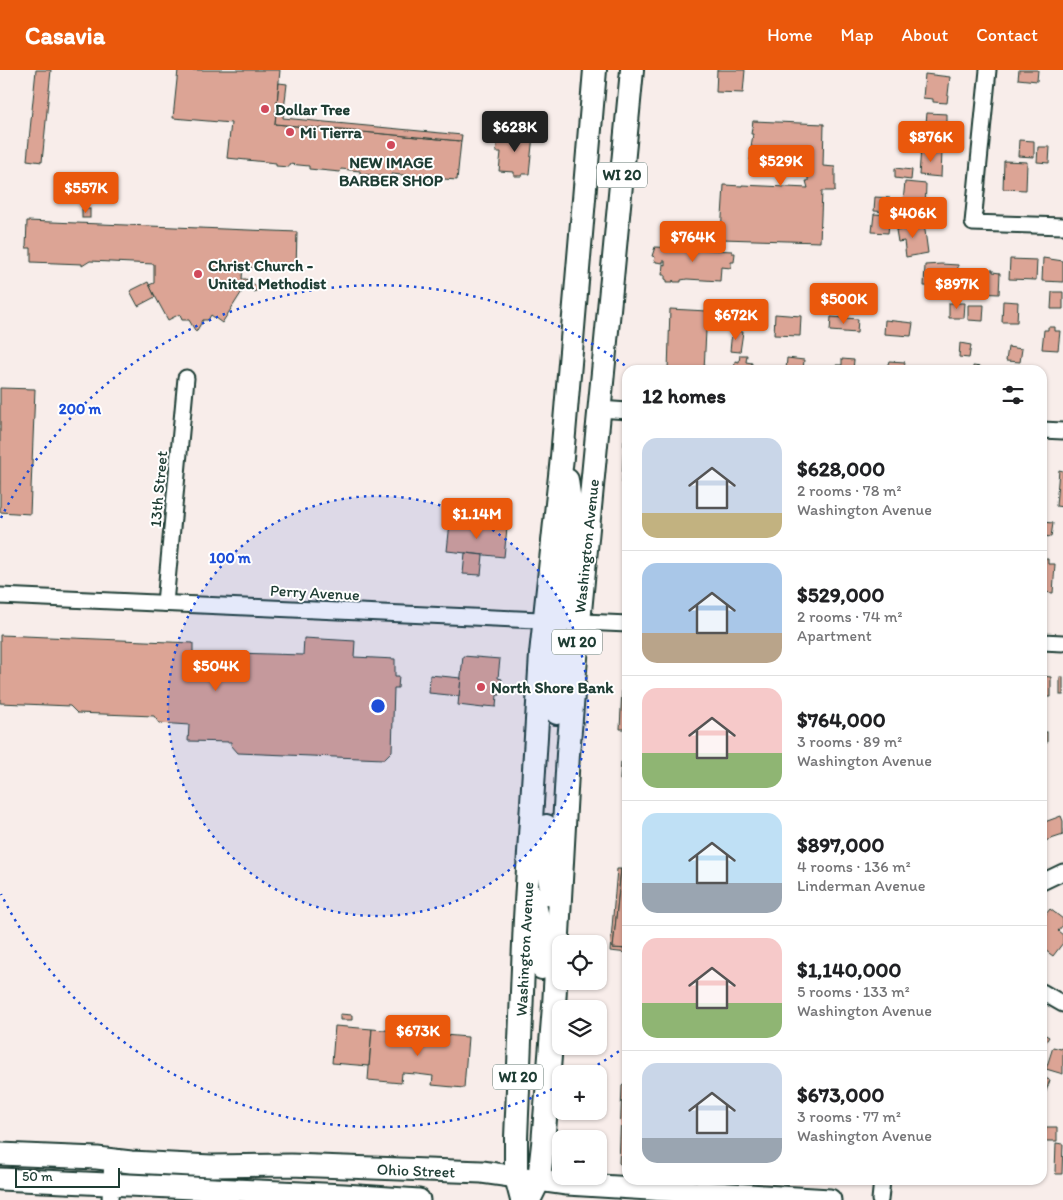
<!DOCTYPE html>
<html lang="en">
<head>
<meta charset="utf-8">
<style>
  :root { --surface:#fff; --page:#f6f6f6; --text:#202124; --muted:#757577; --line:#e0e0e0; --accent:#ea580c }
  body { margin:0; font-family:Itim,sans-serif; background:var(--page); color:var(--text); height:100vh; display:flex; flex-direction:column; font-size:19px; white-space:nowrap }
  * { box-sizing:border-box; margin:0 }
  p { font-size:16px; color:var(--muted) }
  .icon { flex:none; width:28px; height:28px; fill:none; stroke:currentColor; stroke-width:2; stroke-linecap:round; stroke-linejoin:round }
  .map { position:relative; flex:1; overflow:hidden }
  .side { position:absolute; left:622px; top:295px; width:425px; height:820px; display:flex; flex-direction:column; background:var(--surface); border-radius:15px; box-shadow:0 1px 4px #0004 }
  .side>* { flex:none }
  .buttons { position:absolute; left:552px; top:865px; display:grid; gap:10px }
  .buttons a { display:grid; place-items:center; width:55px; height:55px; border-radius:10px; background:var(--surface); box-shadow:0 1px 4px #0004; font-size:25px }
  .scale { position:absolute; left:15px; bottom:12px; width:105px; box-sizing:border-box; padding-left:5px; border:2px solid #1f3d34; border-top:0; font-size:14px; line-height:18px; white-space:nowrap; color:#1f3d34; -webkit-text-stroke:4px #fff; paint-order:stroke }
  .price { position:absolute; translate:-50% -42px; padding:0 11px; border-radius:5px; background:var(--accent); color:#fff; font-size:16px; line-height:32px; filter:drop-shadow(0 1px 2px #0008) }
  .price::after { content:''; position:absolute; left:50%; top:30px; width:15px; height:11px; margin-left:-8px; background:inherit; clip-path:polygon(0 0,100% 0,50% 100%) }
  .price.on { background:#222; color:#fff }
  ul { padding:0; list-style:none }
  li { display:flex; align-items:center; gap:15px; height:125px; padding:0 20px }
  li+li { border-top:1px solid var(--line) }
  li span { display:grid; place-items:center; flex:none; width:140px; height:100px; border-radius:15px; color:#555 }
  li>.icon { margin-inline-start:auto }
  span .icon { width:60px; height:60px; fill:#fffc; stroke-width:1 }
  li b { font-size:21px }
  h2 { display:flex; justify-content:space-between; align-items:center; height:60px; padding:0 20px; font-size:21px }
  header { display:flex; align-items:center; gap:30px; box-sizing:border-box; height:70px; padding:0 25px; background:var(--accent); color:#fff }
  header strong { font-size:24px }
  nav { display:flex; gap:28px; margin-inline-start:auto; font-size:18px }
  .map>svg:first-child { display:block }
  .building { fill:#dca495; stroke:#1f3d34 }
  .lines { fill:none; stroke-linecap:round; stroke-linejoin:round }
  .street-casing { stroke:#1f3d34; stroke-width:19 }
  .secondary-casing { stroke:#1f3d34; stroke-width:25 }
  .primary-casing { stroke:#1f3d34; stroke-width:26 }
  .street { stroke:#fff; stroke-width:15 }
  .secondary { stroke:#fff; stroke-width:21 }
  .primary { stroke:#fff; stroke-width:22 }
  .ring { fill:none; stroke:#1d4ed8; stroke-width:2.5; stroke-dasharray:2.5 5 }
  .poi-dot { fill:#d1495b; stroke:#fff; stroke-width:2 }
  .labels { text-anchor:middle; stroke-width:4; stroke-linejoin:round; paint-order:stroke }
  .shield { fill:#fff; stroke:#627771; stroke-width:1 }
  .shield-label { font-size:15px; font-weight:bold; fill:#1f3d34 }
  .poi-label { font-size:16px; font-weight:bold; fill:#1f3d34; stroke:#fff; text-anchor:start }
  .street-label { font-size:16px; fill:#1f3d34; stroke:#fff }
  .centre { fill:#1d4ed8; stroke:#fff; stroke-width:2.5 }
  .ring-label { font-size:15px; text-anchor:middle; font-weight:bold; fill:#1d4ed8; stroke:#fff; stroke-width:4; stroke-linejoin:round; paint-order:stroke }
</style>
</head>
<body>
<header>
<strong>Casavia</strong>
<nav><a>Home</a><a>Map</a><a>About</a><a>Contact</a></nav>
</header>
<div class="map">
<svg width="1063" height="1130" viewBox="0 0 1063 1130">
  <rect width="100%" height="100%" fill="#f8edea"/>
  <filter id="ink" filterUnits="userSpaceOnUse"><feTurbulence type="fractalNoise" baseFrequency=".02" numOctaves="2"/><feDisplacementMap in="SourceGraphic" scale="10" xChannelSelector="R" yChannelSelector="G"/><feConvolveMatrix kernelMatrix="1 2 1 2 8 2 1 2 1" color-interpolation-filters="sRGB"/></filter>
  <g filter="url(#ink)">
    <g class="building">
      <path d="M36,0H51L42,92L27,90Z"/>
      <path d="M178,0H280L275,54L461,71L457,110L444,109L443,111L412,108V106L392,104V107L360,104V101L341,99L340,102L309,99V96L289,94V97L276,96V93L227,88L231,53L173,48Z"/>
      <path d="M717,0H745L743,23L716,22Z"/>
      <path d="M1019,0H1038L1037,11L1018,9Z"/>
      <path d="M925,4L950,7L947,33L933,32V29L923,28Z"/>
      <path d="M279,13L287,14L283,48L462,65L461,71L275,54Z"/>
      <path d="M927,43L947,44V64H945V75L924,73Z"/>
      <path d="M753,51L824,54L823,96L835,97V121H822L820,172L722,169L721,163L724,115L742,116V115L808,118L806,111H808V104H807L809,97L752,95V90H750L753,77H751L753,64H751Z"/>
      <path d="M503,63L533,65L529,104H522V106H514V102L499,101L501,82H496L498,69H503Z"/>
      <path d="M1019,70L1034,71V87L1018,86Z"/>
      <path d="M1038,77H1050L1049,93L1037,92Z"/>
      <path d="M921,78L942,81L941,107L919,105Z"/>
      <path d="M1004,91L1027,92L1026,120L1003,119Z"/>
      <path d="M895,98L912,100L911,110L895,108Z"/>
      <path d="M905,112L926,114L925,143L902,141Z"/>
      <path d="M875,127L890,128V142L874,141Z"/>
      <rect x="82" y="139" width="8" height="9"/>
      <path d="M874,144L890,145L888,163L872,162Z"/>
      <path d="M27,151L297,162L296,199L243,197L242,209H246L258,217L255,222L245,215H235L243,220L222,253L211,245L208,250H203L196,262L189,250H182L180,244L168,250L149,215L154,213V194L90,191L82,196V194L31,192V178H26Z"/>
      <path d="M924,153L928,183L906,187L904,171L898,172L896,160L900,159L902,157Z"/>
      <path d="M655,177L732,181V183H735L734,192H731V198L721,197L720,211L687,209L681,210V212H674L673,210V212H667V210L665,209V205H662L663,194L665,195V191H663V193L656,192V191H654L655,187L652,186Z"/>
      <path d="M1043,188L1063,191V212L1042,211Z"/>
      <path d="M1010,189L1037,190L1036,210L1009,209Z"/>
      <path d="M941,194L958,195L957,217L924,216L925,195Z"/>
      <path d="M975,199L993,200V202L1000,203L999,224L975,223Z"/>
      <path d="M148,212L155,227L138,236L130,221Z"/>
      <path d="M1052,222H1063V239H1051Z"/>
      <path d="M1003,231L1018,232L1017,252H1002Z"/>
      <path d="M949,233H965L964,248H949Z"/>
      <path d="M968,235H984L983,251L968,250Z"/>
      <path d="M670,239L707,241L704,300H668Z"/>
      <path d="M775,244L801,246L800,266L774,265Z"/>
      <path d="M831,247L858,249L857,263L830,261Z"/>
      <path d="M885,250L913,253L911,266L884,264Z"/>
      <path d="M1048,257H1055V261H1060L1058,280L1042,279L1044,260H1048Z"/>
      <path d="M732,261L743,262L740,282L730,281Z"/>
      <path d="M960,273L971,275L969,288L959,287Z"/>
      <path d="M1008,277L1022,279L1020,292L1006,291Z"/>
      <path d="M740,285H747L746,292L752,293L751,300H734L735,291L739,292Z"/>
      <path d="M787,288L804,290L803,300H786Z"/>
      <path d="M842,289L854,290L853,300H836V295H842Z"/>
      <path d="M889,291L905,292L904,300H886Z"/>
      <path d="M973,296L981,297V300H973Z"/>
      <path d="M1016,296L1035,298L1034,300H1016Z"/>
      <path d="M0,318L35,319L30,444L0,442Z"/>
      <path d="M624,371H628V414L622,413Z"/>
      <path d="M1059,400L1063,401V437L1056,436Z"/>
      <path d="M1042,452L1053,453L1051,467L1042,466Z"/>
      <path d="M450,453L507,458L504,487L447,481Z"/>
      <path d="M465,483L483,485L481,505L463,504Z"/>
      <path d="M1042,489H1048V494H1055L1053,523L1042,522Z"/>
      <path d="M0,565L193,573V593L235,595V583L303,585L304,568L355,571L354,587L395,589V606H399L398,618H394L392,681L384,689L238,683L231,675V672L188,671L189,655L159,653L154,646L77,643L70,636L0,633Z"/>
      <path d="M463,586L500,589L498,608L502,609L500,625H497L496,637L484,636L483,638L458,635Z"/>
      <path d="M623,600H628V659H620Z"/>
      <path d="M430,605L461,608L459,626L429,623Z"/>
      <path d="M1042,606L1051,607V627H1042Z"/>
      <rect x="1060" y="607" width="3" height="18"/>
      <rect x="1042" y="662" width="5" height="10"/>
      <path d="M626,691H628V713H625V710H620L621,692H626Z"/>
      <path d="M1061,746L1063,751V765L1042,772V753Z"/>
      <path d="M617,799H621L613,878L628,879V883L610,881Z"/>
      <path d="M621,799H628V879L613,878Z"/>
      <path d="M1050,839L1063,849V855L1058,861L1063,865V873L1053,886L1042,878V849Z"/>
      <path d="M340,944L352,945V950H340Z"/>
      <path d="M335,956L372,959L369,996L332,993Z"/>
      <path d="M372,959L468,967L464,1018L432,1015L433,1006L417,1004L402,1003L401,1013L368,1010Z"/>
      <path d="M1042,963L1049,967L1042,978Z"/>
      <path d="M1063,976V1004L1046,999L1053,977L1061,979Z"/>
      <path d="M1042,1007L1050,1010L1044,1027L1042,1026Z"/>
      <path d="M628,1011V1101L619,1093L622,1016Z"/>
      <path d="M1046,1057H1057V1071H1045Z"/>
      <path d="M1056,1073L1063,1074L1062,1104H1056L1055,1101Z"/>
    </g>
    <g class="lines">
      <g class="street-casing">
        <g id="street">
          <path d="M988,0L973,153L1063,156"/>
          <path d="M599,339L628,341"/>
          <path d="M1042,360L1063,361"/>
          <path d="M0,526L628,554"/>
          <path d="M165,533L186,308"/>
          <path d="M1042,572L1063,573"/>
          <path d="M1042,812L1063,802"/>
          <path d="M1042,922L1063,934"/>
          <path d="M110,1130L112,1090"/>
          <path d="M880,1130L882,1110"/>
        </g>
      </g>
      <g class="secondary-casing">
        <g id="secondary">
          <path d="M0,1084L97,1088L131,1092L211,1096L291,1095L482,1102L567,1114L830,1130"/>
          <path d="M0,1109L344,1125L419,1130"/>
        </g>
      </g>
      <g class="primary-casing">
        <g id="primary">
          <path d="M567,410L573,454L565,536L568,545L577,552"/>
          <path d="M545,549C548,552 552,554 554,557C565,572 558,624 557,643"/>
          <path d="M546,756L544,777L552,825"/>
          <path d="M533,826L543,869L542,898"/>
          <path d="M522,1130L516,1107V1068L525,849L541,584L562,387L595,0"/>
          <path d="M529,1130L539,1110L543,1074L554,936L568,684L579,552L632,0"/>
        </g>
      </g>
      <use href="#street" class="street"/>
      <use href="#secondary" class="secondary"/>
      <use href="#primary" class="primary"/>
    </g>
  </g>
  <circle cx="378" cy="636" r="210" fill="#1d4ed8" fill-opacity=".12"/>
  <g class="ring">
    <circle cx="378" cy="636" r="210"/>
    <path d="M625 977A421 421 0 0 1 585 1002M559 1016A421 421 0 0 1 1 824M1 448A421 421 0 0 1 631 300"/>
  </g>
  <g class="poi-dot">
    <circle cx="265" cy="39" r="5"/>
    <circle cx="290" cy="62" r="5"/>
    <circle cx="391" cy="75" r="5"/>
    <circle cx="198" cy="204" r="5"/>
    <circle cx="481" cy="617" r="5"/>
  </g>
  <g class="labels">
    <g class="shield">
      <rect x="597" y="92.5" width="50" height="25" rx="4"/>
      <rect x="552" y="559.5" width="50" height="25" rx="4"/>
      <rect x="493" y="994.5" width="50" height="25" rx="4"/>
    </g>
    <g class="shield-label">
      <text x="622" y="110">WI 20</text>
      <text x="577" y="577">WI 20</text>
      <text x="518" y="1012">WI 20</text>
    </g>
    <g class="poi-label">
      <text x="275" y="45">Dollar Tree</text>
      <text x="300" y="68">Mi Tierra</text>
      <text x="391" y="98" text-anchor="middle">NEW IMAGE<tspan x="391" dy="18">BARBER SHOP</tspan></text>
      <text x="208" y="201">Christ Church -<tspan x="208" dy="18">United Methodist</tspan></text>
      <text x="491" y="623">North Shore Bank</text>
    </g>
    <g class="street-label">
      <text transform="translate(158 419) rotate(-85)" y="6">13th Street</text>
      <text transform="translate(586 476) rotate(-84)" y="6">Washington Avenue</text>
      <text transform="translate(315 522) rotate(3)" y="6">Perry Avenue</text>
      <text transform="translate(524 879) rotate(-87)" y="6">Washington Avenue</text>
      <text transform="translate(416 1100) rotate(2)" y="6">Ohio Street</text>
    </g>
  </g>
  <circle cx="378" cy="636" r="8" class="centre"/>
  <g class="ring-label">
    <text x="80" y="344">200 m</text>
    <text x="230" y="493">100 m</text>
  </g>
</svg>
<div class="buttons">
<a><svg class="icon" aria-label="locate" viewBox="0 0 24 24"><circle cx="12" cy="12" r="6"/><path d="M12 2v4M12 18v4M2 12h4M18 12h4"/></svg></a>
<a><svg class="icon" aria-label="layers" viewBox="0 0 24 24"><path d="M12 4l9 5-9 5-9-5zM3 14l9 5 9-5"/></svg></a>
<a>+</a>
<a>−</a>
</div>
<div class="scale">50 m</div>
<b class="price on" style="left:515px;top:83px">$628K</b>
<b class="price" style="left:931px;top:93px">$876K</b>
<b class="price" style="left:781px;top:117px">$529K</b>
<b class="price" style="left:86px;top:144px">$557K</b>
<b class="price" style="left:913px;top:169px">$406K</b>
<b class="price" style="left:693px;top:193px">$764K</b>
<b class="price" style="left:957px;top:240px">$897K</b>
<b class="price" style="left:844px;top:255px">$500K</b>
<b class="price" style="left:736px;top:271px">$672K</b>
<b class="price" style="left:477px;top:470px">$1.14M</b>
<b class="price" style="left:216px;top:622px">$504K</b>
<b class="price" style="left:418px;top:987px">$673K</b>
<section class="side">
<h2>12 homes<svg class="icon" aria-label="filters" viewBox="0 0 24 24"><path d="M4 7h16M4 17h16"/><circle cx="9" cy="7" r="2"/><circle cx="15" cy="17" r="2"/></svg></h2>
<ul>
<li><span style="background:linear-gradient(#c9d6e8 75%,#c2b280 0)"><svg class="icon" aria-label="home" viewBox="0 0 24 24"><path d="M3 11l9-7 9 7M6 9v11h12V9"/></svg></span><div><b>$628,000</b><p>2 rooms · 78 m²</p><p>Washington Avenue</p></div></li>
<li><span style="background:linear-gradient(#a9c7e8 70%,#b9a48a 0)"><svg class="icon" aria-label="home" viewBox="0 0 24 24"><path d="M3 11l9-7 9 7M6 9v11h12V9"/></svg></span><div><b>$529,000</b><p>2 rooms · 74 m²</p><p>Apartment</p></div></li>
<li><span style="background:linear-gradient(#f6c9c9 65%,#8fb573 0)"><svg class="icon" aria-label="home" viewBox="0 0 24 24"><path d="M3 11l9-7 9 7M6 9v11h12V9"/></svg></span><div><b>$764,000</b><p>3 rooms · 89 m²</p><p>Washington Avenue</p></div></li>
<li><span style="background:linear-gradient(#bfe0f5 70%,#9aa5b1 0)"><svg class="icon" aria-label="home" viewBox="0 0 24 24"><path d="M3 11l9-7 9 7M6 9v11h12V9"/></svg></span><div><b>$897,000</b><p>4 rooms · 136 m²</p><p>Linderman Avenue</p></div></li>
<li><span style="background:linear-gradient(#f6c9c9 65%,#8fb573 0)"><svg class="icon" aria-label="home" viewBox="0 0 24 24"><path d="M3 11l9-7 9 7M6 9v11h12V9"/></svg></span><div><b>$1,140,000</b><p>5 rooms · 133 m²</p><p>Washington Avenue</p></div></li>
<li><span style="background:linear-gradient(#c9d6e8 75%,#9aa5b1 0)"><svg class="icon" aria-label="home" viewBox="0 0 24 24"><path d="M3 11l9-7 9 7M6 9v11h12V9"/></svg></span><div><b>$673,000</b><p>3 rooms · 77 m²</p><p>Washington Avenue</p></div></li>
</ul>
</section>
</div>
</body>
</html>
